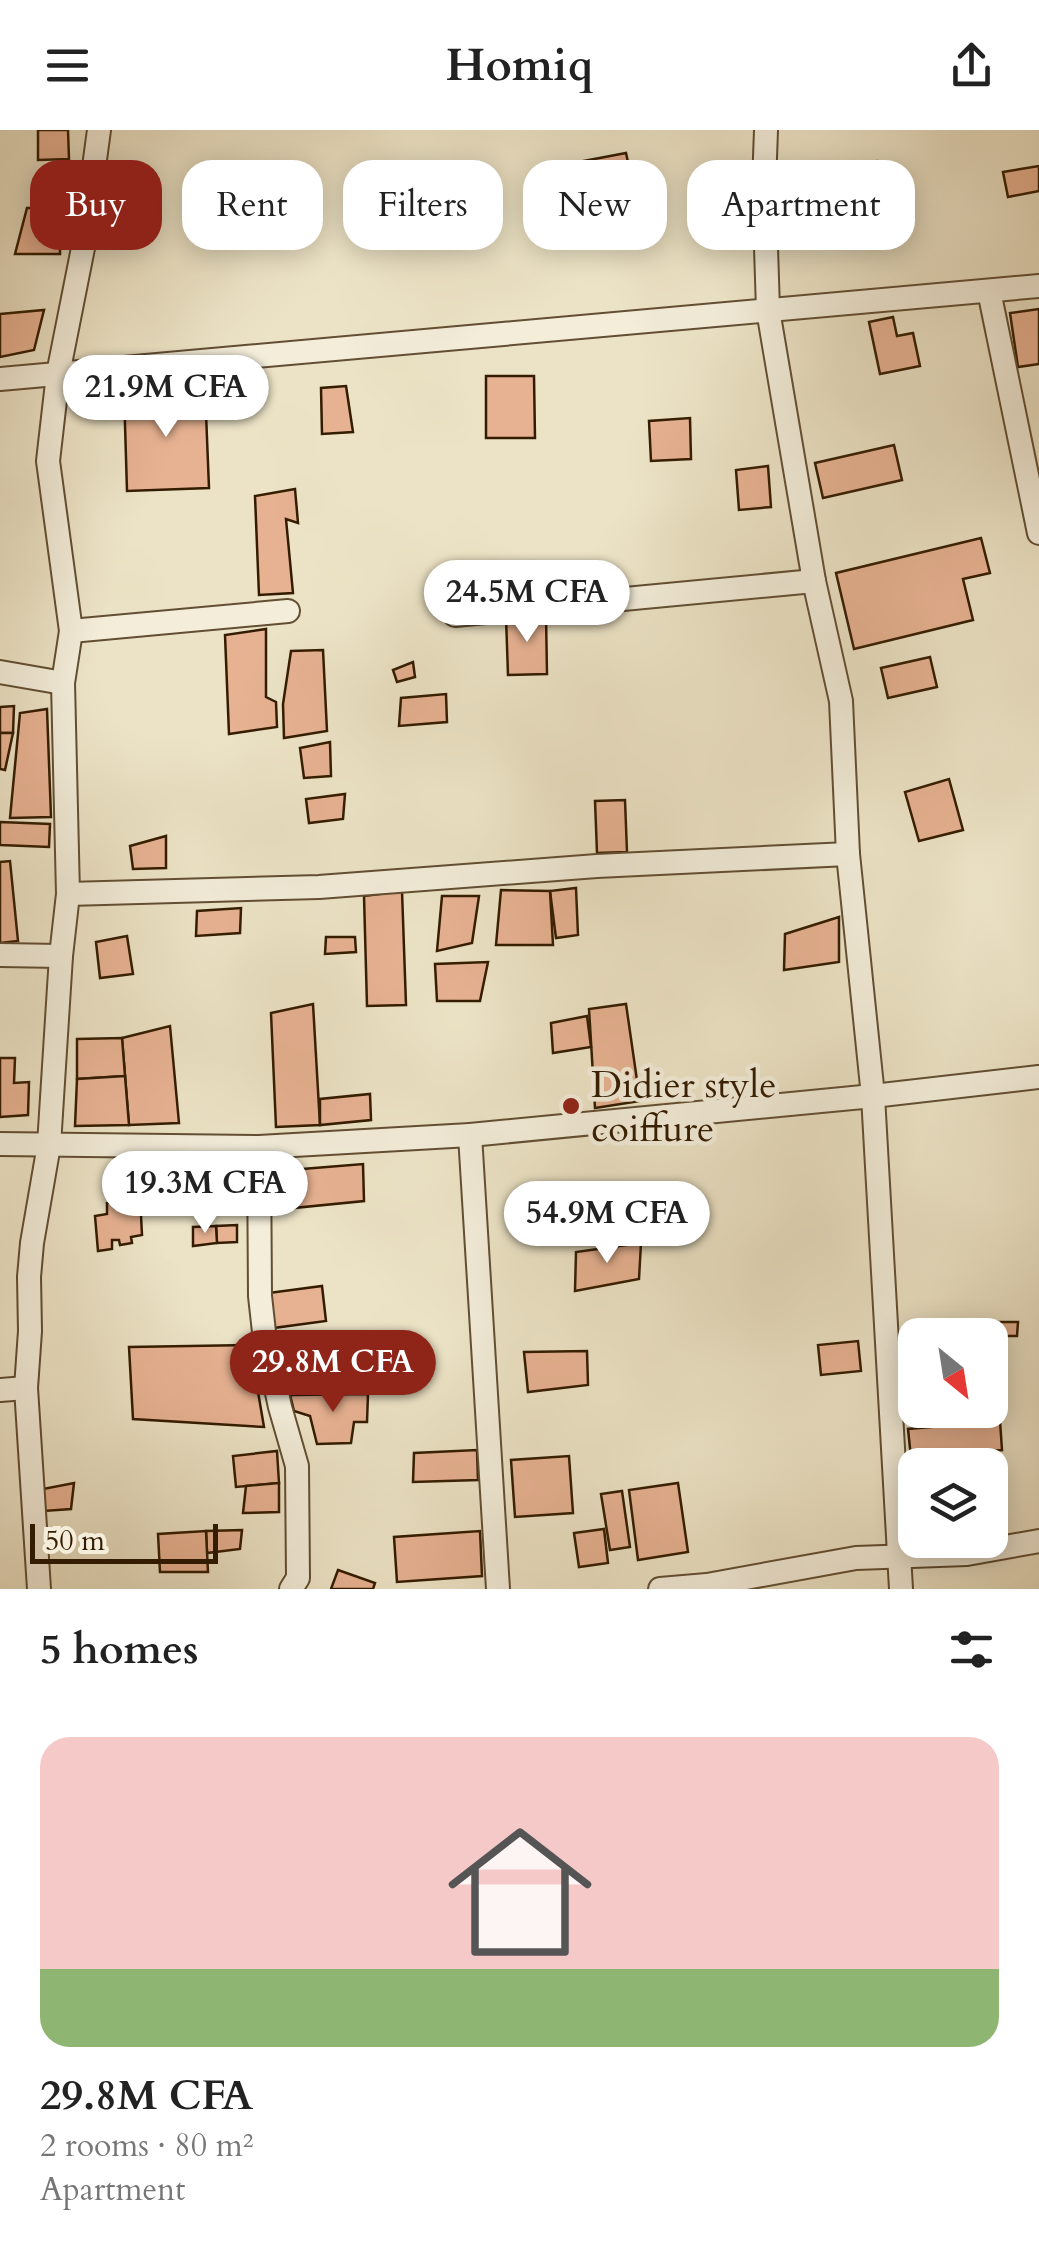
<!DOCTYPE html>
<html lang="en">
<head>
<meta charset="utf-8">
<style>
  :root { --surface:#fff; --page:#f6f6f6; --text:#222; --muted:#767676; --accent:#8f2418 }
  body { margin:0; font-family:Cardo,serif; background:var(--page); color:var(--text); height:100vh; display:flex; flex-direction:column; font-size:38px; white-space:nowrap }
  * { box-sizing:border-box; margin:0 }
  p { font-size:32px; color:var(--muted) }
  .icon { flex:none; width:55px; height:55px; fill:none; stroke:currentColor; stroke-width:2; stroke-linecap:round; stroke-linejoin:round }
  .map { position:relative; height:1459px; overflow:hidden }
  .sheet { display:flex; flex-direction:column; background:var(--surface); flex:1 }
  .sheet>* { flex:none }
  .guide { position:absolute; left:30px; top:30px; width:980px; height:90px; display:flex; gap:20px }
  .needle { width:65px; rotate:150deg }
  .fabs { position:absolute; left:898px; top:1188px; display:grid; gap:20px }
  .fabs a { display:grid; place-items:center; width:110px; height:110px; border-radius:20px; background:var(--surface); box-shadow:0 5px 25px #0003; font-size:50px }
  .scale { position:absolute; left:30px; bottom:25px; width:188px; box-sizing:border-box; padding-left:10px; border:5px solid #341c00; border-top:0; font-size:28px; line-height:35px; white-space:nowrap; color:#341c00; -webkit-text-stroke:8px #f3edda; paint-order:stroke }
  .price { position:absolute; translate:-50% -85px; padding:0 22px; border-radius:35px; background:#fff; color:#222; font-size:32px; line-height:65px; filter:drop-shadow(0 2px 5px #0008) }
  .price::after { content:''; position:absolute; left:50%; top:60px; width:30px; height:22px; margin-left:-15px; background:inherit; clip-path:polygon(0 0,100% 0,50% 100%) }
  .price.active { background:var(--accent); color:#fff }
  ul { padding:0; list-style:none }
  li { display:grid; align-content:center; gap:20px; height:530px; padding:0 40px }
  li span { display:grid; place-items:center; height:310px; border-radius:30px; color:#555 }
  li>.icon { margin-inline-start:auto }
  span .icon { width:180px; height:180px; fill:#fffc; stroke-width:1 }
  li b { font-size:42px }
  h2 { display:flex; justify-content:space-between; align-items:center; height:120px; padding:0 40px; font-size:42px }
  .tag { padding:0 35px; border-radius:30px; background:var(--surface); box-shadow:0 5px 25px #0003; font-size:35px; line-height:90px }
  .tag.active { background:var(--accent); color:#fff }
  header { display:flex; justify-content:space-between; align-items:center; height:130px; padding:0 40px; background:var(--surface); font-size:45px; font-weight:600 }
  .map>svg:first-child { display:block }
  .building { fill:#e7b292; stroke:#341c00; stroke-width:2.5 }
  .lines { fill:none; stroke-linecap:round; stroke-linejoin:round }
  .street-casing { stroke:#624e32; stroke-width:26 }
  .street { stroke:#f3edda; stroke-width:22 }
  .poi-dot { fill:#8f2418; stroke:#f3edda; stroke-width:4 }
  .labels { text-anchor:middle; stroke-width:9; stroke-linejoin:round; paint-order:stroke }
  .poi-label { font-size:38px; fill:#341c00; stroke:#f3edda; text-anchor:start }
</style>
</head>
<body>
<header><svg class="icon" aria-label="menu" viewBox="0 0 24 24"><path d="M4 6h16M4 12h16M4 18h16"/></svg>Homiq<svg class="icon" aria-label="share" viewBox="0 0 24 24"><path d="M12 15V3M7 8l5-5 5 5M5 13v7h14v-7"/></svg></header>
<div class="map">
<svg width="1039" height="1459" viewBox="0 0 1039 1459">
  <rect width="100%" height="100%" fill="#ece3c6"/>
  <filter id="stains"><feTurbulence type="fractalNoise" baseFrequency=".002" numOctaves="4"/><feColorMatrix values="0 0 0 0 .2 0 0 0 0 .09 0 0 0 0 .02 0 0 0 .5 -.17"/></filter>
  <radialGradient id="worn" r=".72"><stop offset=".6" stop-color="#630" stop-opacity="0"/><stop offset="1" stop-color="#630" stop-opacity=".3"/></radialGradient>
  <g class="building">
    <path d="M38,0H68L69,29L38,30Z"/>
    <path d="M626,23L631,46L616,49L620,69L581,77L573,33Z"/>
    <path d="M877,31L880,61L833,66L829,36Z"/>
    <path d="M1039,36V61L1008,67L1003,42Z"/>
    <path d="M27,78H60V124H15Z"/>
    <path d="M1039,179V234L1018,237L1010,183Z"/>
    <path d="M44,180L34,220L0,227V184Z"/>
    <path d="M893,187L897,206L913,203L920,236L880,244L869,192Z"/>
    <path d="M486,246H534L535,308H486Z"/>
    <path d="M346,256L353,302L322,304L321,258Z"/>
    <path d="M205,258L209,358L127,361L124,261Z"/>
    <path d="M690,288L691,329L651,331L649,291Z"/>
    <path d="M894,315L902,350L823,368L815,333Z"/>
    <path d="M768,336L771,377L739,380L736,340Z"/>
    <path d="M295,359L298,393L286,389L293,463L259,465L255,366Z"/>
    <path d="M981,408L990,443L963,449L973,490L854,519L836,443Z"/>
    <path d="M546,485L547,544L508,545L506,487Z"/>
    <path d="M266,499V567L276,572L277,597L229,604L225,505Z"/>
    <path d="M323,520L327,601L284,608L283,574L291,521Z"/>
    <path d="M930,527L937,557L888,568L881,538Z"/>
    <path d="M413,532L415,547L397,552L393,540Z"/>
    <path d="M446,564L447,592L399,596L401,568Z"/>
    <path d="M14,576L13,603H0V577Z"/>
    <path d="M47,579L51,687L10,688L20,583Z"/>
    <path d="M0,603H13L5,640L0,639Z"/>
    <path d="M330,612L331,646L304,648L300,618Z"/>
    <path d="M949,649L963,700L919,711L905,662Z"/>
    <path d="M345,664L343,689L309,693L306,669Z"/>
    <path d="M625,670L627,722L597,723L595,671Z"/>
    <path d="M0,692L50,694L49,717L0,715Z"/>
    <path d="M166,706V738L133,739L130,716Z"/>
    <path d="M10,731L18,811L0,813V732Z"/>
    <path d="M576,758L578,805L556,808L550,761Z"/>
    <path d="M501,760L550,761L553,815H496Z"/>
    <path d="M402,761L406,875L367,876L364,766Z"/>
    <path d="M442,766H479L472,813L437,821Z"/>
    <path d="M241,778L240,803L196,806L197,781Z"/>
    <path d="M839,787V832L784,840L785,804Z"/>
    <path d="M127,806L133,844L100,848L96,812Z"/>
    <path d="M326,807H355L356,822L325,824Z"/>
    <path d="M488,832L480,871H437L435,834Z"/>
    <path d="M313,874L320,995L276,997L271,883Z"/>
    <path d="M626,874L640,971L595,978L589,879Z"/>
    <path d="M587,886L591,917L553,923L551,893Z"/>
    <path d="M170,896L179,993L129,995L122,908Z"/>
    <path d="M122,908L125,946L77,949V909Z"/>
    <path d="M0,928H15L14,953L29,952L28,985L0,987Z"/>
    <path d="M125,946L129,995L75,996L77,949Z"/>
    <path d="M370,964L371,990L320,995V969Z"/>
    <path d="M363,1034L364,1071L273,1080L278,1041Z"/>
    <path d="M140,1066L142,1105L131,1107L132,1113L120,1115L119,1110H112V1119L98,1121L95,1086L107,1084V1073Z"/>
    <path d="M237,1095V1112L217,1113L216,1096Z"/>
    <path d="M216,1096L217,1113L193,1116V1097Z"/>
    <path d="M641,1113L639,1149L575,1161L576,1122Z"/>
    <path d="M322,1156L326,1191L266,1199L261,1164Z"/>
    <path d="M993,1192H1018L1017,1206H993Z"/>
    <path d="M858,1211L861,1241L821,1245L818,1215Z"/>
    <path d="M250,1215L264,1297L133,1289L129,1217Z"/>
    <path d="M587,1221L588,1255L528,1262L524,1222Z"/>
    <path d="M368,1264L367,1292H354L351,1313L317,1314L310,1286L294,1281L290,1265Z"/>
    <path d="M1000,1291L1002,1320L911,1328L908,1299Z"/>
    <path d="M477,1320L478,1350L413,1352L414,1323Z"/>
    <path d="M277,1321L279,1353L236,1357L233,1326Z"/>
    <path d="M569,1326L573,1383L515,1387L511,1330Z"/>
    <path d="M74,1353L71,1379L44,1381L43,1359Z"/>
    <path d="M279,1353V1382L243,1383L246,1356Z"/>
    <path d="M678,1353L688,1422L638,1430L629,1360Z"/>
    <path d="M622,1361L630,1417L610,1420L601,1364Z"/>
    <path d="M604,1399L608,1433L579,1437L574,1403Z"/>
    <path d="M242,1400L240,1419L207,1423L206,1401Z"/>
    <path d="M206,1401L208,1442H160L158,1404Z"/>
    <path d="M480,1401L482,1446L397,1452L394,1407Z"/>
    <path d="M338,1440L375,1453L373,1459H331Z"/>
  </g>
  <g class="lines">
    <g class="street-casing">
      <g id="street">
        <path d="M766,0L764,55L768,180L814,451L841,571L848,724L873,966L901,1459"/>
        <path d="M989,161L1039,403"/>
        <path d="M0,249L1039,156"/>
        <path d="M455,485L814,451"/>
        <path d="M71,501L288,481"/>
        <path d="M0,542L63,553"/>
        <path d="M68,764L319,757L597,736L848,724"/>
        <path d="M0,825L61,826"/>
        <path d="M470,1005L498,1459"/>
        <path d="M0,1014L259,1017L470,1005L873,966L1039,947"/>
        <path d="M259,1017L260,1166L264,1202L280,1277L297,1336L298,1448L291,1459"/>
        <path d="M0,1260L26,1258"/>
        <path d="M39,1459L26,1258L30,1201L29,1147L32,1113L49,1015L61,826L68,764L63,553L71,501L48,331L58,244L83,118L99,0"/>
        <path d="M660,1459L707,1455L856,1428L967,1424L1039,1411"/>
      </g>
    </g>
    <use href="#street" class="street"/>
  </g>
  <circle class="poi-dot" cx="571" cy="976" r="10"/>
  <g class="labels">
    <g class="poi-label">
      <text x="591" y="967">Didier style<tspan x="591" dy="44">coiffure</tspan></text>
    </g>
  </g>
  <rect width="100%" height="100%" filter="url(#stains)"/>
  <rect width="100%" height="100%" fill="url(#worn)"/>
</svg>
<div class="fabs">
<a><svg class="needle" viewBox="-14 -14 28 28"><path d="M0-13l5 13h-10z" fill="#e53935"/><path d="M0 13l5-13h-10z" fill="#767676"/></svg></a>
<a><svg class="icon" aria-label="layers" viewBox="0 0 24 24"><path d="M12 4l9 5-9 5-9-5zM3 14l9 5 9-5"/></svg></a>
</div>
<div class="scale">50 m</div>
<b class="price" style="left:166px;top:310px">21.9M CFA</b>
<b class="price" style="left:527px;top:515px">24.5M CFA</b>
<b class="price" style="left:205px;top:1106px">19.3M CFA</b>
<b class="price" style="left:607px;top:1136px">54.9M CFA</b>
<b class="price active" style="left:333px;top:1285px">29.8M CFA</b>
<div class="guide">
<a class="tag active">Buy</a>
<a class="tag">Rent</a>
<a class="tag">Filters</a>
<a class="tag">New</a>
<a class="tag">Apartment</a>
</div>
</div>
<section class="sheet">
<h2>5 homes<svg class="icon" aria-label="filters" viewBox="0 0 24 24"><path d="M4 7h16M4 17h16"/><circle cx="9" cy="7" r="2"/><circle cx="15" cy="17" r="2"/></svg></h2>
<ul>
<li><span style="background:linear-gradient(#f6c9c9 75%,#8fb573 0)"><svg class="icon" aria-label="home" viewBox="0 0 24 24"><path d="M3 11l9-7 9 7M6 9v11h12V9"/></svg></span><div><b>29.8M CFA</b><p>2 rooms · 80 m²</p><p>Apartment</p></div></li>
</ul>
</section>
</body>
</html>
